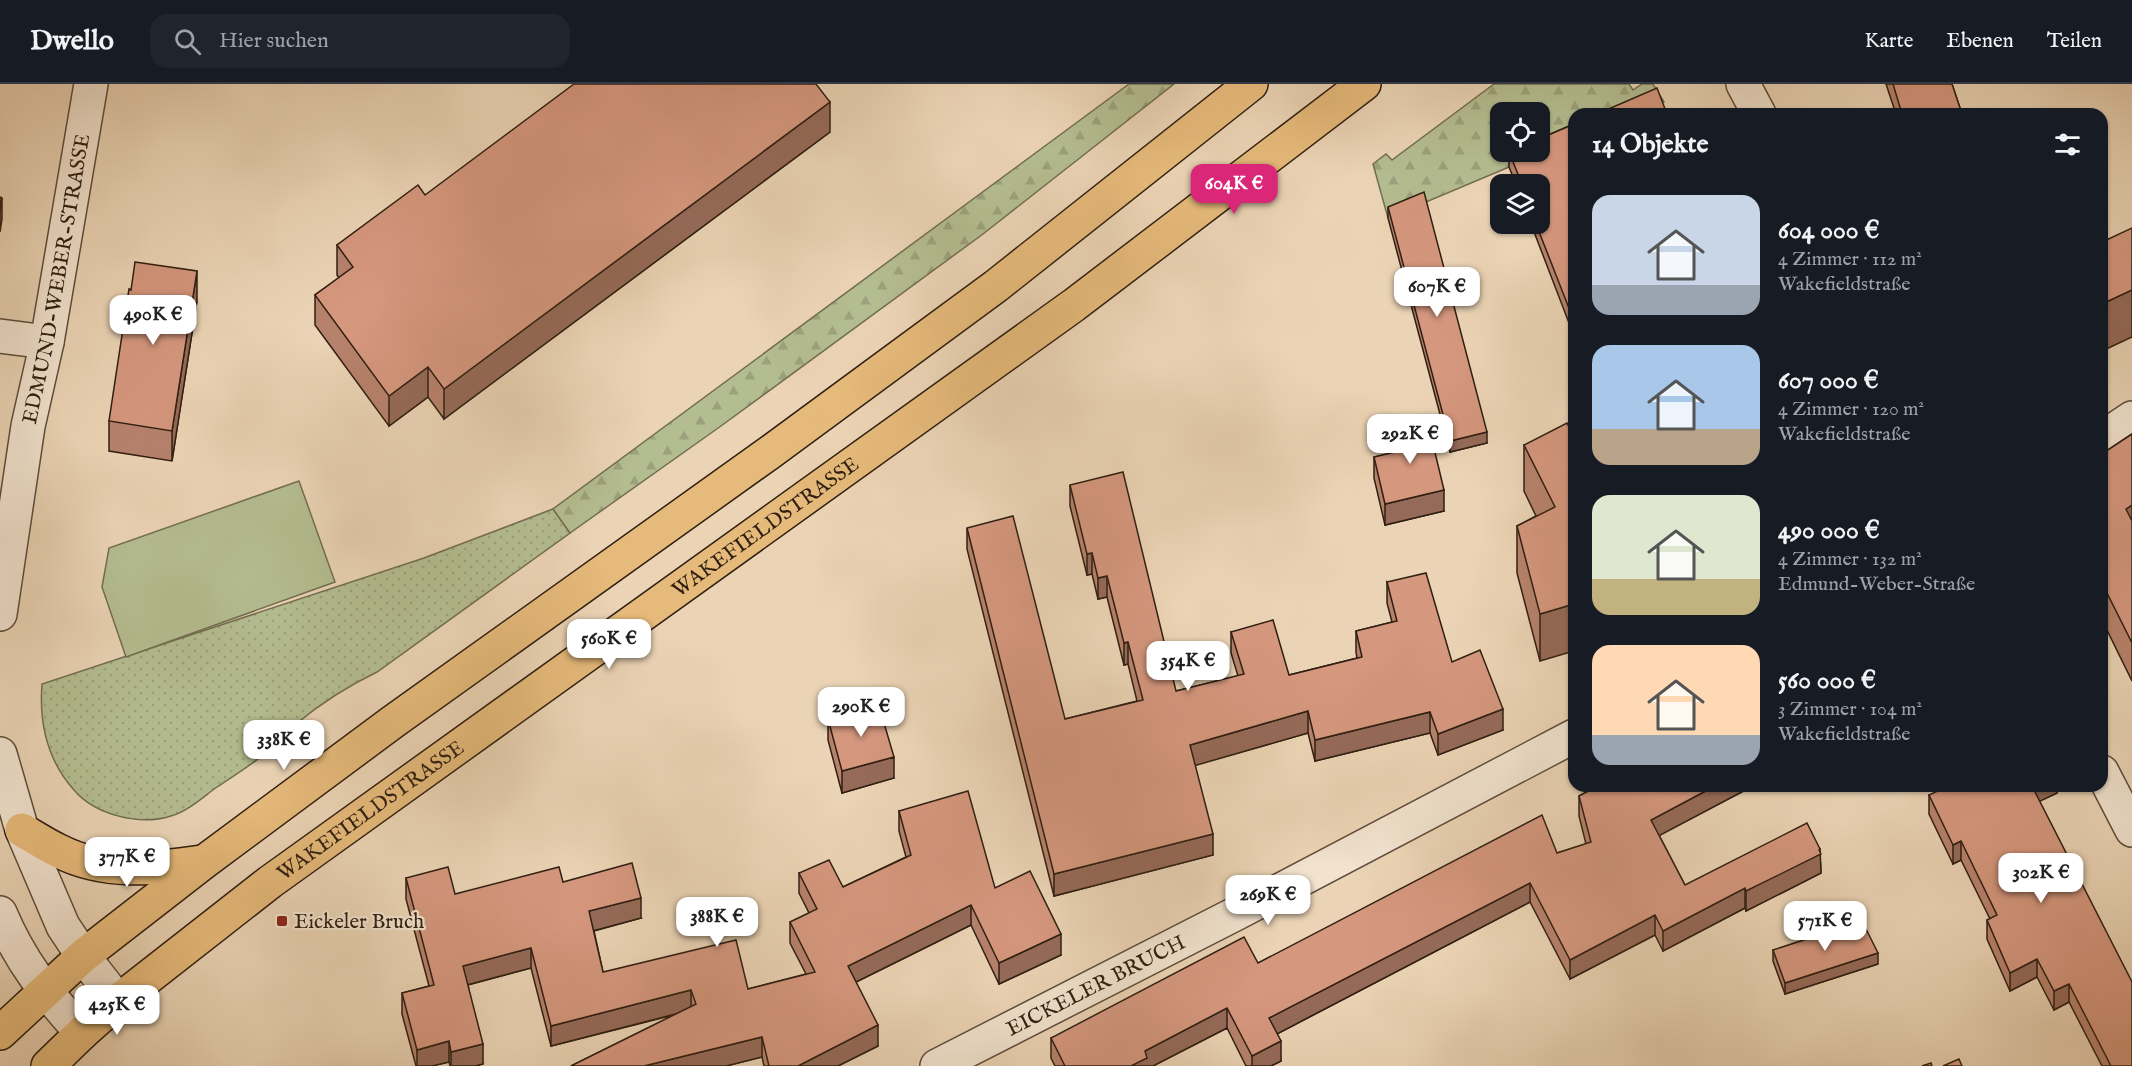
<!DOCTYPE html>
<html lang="de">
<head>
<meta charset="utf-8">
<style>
  :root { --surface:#171b24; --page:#20242c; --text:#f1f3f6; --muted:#9ea1a6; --line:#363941; --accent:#db2777 }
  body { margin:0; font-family:"IM FELL English",serif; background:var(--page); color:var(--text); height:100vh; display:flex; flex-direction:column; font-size:22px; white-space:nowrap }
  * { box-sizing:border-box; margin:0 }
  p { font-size:20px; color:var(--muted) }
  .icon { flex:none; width:33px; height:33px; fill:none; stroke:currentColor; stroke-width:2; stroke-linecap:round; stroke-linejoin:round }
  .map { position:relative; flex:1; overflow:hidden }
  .panel { position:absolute; left:1568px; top:24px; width:540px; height:684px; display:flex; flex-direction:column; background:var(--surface); border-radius:18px; box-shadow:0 2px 4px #0004 }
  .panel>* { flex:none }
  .tools { position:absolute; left:1490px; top:18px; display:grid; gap:12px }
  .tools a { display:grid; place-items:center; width:60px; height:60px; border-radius:12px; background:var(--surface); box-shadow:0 2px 4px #0004; font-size:30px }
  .price { position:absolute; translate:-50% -51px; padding:0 14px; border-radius:12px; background:#fff; color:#222; font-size:20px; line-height:39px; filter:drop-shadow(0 2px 3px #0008) }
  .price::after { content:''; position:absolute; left:50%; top:36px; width:18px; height:14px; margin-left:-9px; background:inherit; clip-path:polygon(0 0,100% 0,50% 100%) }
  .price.active { background:var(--accent); color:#fff }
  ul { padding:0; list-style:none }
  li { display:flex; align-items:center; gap:18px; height:150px; padding:0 24px }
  li span { display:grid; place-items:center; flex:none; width:168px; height:120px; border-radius:18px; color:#555 }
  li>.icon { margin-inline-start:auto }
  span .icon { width:72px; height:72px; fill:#fffc; stroke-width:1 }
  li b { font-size:26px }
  h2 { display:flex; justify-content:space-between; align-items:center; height:72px; padding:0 24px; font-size:26px }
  header { display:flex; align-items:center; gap:36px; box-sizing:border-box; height:84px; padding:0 30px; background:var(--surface); border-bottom:2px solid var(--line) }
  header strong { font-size:28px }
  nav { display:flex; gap:33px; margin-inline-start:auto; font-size:21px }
  .search { width:420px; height:54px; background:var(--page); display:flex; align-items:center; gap:15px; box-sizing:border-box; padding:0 21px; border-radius:18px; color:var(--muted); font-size:22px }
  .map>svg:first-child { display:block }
  .grass { fill:url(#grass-dots); stroke:#726e51; stroke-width:1.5 }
  .forest { fill:url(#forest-firs); stroke:#726e51; stroke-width:1.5; fill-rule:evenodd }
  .green { fill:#b4bd90; stroke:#726e51; stroke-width:1.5 }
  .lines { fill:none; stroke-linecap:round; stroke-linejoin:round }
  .minor-casing { stroke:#5e4c3b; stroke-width:36 }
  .major-casing { stroke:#2f1f12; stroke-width:36 }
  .minor { stroke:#f2e3cf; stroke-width:33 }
  .major { stroke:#e6ba7a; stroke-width:33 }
  .wall { fill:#b7826c; stroke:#2f1f12; stroke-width:1.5 }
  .shaded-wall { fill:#956a58; stroke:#2f1f12; stroke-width:1.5 }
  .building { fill:#d5977e; stroke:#2f1f12; stroke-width:1.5 }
  .poi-dot { fill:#8f2418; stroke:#f2e3cf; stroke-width:2 }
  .labels { text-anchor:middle; stroke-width:4.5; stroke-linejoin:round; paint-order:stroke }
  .street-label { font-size:21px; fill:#2f1f12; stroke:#f2e3cf }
  .poi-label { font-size:21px; fill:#2f1f12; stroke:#f2e3cf; text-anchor:start }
</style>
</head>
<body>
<header>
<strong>Dwello</strong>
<div class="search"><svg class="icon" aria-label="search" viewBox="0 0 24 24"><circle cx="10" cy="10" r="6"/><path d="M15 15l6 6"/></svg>Hier suchen</div>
<nav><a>Karte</a><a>Ebenen</a><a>Teilen</a></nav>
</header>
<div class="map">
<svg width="2132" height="982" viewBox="0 0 2132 982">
  <defs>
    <pattern id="grass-dots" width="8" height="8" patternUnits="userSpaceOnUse" patternTransform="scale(1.5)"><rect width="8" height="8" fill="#b4bd90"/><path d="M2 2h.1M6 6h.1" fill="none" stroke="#9ba27b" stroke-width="1.8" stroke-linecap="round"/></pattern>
    <pattern id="forest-firs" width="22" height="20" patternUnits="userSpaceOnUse" patternTransform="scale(1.5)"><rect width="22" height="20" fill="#b4bd90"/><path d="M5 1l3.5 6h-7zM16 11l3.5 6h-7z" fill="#9ba27b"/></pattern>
  </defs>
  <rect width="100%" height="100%" fill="#ebd4b5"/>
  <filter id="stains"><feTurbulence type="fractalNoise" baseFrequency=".00333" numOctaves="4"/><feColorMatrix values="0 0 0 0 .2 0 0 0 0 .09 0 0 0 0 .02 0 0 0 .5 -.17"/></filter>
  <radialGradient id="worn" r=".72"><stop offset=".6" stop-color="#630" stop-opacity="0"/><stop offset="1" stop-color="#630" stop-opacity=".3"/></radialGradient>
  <path class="grass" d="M553,425L570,449L377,588C348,602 320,620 296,640C285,650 274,662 262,672C248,683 232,693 217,703C203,713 188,727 171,732C140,742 95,731 74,706C47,676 39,639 42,600L424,474Z"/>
  <g class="forest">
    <path d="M1129,0H1174L983,150L721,342L570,449L553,425Z"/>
    <path d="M1494,0H1629L1633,6L1642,0H1653L1664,18L1634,30H1574L1573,56L1388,134L1373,80L1386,70L1392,76ZM1500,28H1539V68H1500Z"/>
  </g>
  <path class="green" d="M299,397L335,498L126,573L102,503L109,464Z"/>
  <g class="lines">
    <g class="minor-casing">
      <g id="minor">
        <path d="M1743,0L1759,30"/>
        <path d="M0,252L47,258"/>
        <path d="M2102,354L2132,334"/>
        <path id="s1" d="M0,530L28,342L47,258L91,0"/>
        <path d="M0,670L22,746L63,842L83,872L118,917"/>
        <path d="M2102,688L2132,746"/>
        <path d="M0,829C21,879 46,909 82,949"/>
        <path id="s2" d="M937,982L1237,829L1574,652"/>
      </g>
    </g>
    <g class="major-casing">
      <g id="major">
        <path d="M22,746C34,753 46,761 59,767C104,790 154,785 202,778"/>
        <path d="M0,949L83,872L204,778L394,637L769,369L996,202L1251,0"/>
        <path id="s3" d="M48,982L82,949L118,917L270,798L1074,221L1364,0"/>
      </g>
    </g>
    <use href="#minor" class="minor"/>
    <use href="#major" class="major"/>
  </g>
  <g class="wall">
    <path d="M1886,0H1952L1962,30H1896Z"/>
    <path d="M1574,40V252L1531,140H1539V100H1516L1509,83V68Z"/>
    <path d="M830,48L444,335L428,313L389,342L315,241V211L339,194L337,191V161L425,111Z"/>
    <path d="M1388,123L1487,359L1450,368L1388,134Z"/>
    <path d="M197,217L172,377L109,367V337Z"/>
    <path d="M1572,349L1540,577L1517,489V442L1536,432L1524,407V361Z"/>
    <path d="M2132,350V597L2102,536V370Z"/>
    <path d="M1392,355L1444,427L1385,441L1374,394V373L1392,369Z"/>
    <path d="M1070,401L1176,607L1238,592L1231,569V548L1289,591L1357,574L1356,568V547L1392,538L1387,519V498L1452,578L1503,646L1438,671L1430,649L1315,677L1308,649L1195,681L1213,771L1054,812L967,465V444L1065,635L1137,617L1128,580L1124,581L1107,513L1098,515L1092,490L1087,491L1070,422Z"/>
    <path d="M828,635L894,694L842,709L828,656Z"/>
    <path d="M1598,702H1753L1659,751L1685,801L1820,769L1821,789L1746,827L1745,824L1663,867L1655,851L1570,895L1530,818L1277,950L1281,977L1271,982H1246L1227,944L1153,982H1055L1051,974V954L1258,879L1557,769L1586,760L1579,732V712Z"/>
    <path d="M2057,702V709L2039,717L2132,982H2102L2069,918L2054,926L2037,893L2010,907L1987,855V836L1990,835L1961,776L1953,780L1929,730V711Z"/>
    <path d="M899,727L995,804L1061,871L999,900L971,841L856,898L878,962L838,982H764L762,973L726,982H571L674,931L551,962L531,884L468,901L483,980L475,982H450L449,978L432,982H416L402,930V909L429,902L406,815V794L455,810L563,798L641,834L594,847L603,888L748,905L806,890L790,859V838L809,829L799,809V789L843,803L906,773L899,747Z"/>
    <path d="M1773,866L1878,880L1785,910L1773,877Z"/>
  </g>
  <g class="shaded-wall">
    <path d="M830,18V48L444,335V305Z"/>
    <path d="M2,114V135L0,148V127Z"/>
    <path d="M197,187V217L172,377V347Z"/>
    <path d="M2132,206V253L2102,267V220Z"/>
    <path d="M428,283V313L389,342V312Z"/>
    <path d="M1487,348V359L1450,368V357Z"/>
    <path d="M1444,406V427L1385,441V420Z"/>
    <path d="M2132,421V459L2126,425Z"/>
    <path d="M1092,469V490L1087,491V470Z"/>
    <path d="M1107,492V513L1098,515V494Z"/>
    <path d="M1574,520V567L1540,577V530Z"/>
    <path d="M1128,558V580L1124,581V559Z"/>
    <path d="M1503,625V646L1438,671V650Z"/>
    <path d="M1308,627V649L1190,683V661Z"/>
    <path d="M1430,628V649L1315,677V656Z"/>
    <path d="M894,673V694L842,709V687Z"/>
    <path d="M1715,702H1753L1651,756V736Z"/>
    <path d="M2032,702H2057V709L2032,721Z"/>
    <path d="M1213,750V771L1054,812V790Z"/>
    <path d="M1961,757V776L1953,780V761Z"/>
    <path d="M1820,765L1821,789L1746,827V807Z"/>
    <path d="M1530,799V818L1269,954V934Z"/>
    <path d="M1745,804V824L1663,867V847Z"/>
    <path d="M641,814V834L589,848V827Z"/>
    <path d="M971,821V841L848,902V882Z"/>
    <path d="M1655,831V851L1570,895V876Z"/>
    <path d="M1061,850V871L999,900V879Z"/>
    <path d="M531,864V884L463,902V882Z"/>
    <path d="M1878,869V880L1785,910V899Z"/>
    <path d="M2037,875V893L2010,907V889Z"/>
    <path d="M2069,900V918L2054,926V907Z"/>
    <path d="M691,906V926L551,962V942Z"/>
    <path d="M1227,924V944L1153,982H1131L1145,967Z"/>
    <path d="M878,941V962L838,982H798Z"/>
    <path d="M762,953V973L726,982H644Z"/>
    <path d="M449,957V978L432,982H417V966Z"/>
    <path d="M1281,957V977L1271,982H1252V972Z"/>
    <path d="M483,960V980L475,982H451V968Z"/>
  </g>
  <g class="building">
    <path d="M574,0H816L830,18L444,305L428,283L389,312L315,211L353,183L337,161L418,101L425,111Z"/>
    <path d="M1893,0H1952L1962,30H1902Z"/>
    <path d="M1657,4L1667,30H1597Z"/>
    <path d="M1574,40V237L1536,140H1539V100H1522L1509,68H1539V55Z"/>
    <path d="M1424,108L1487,348L1450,357L1388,123Z"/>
    <path d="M0,113L2,114L0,127Z"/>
    <path d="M2132,144V206L2102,220V158Z"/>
    <path d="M135,178L197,187L172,347L109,337L129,205L131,206Z"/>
    <path d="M1427,335L1444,406L1385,420L1374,373L1395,368L1392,355L1400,342Z"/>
    <path d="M1567,339L1572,349H1574V520L1540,530L1517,442L1555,423L1524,361Z"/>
    <path d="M2132,350V421L2126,425L2132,437V559L2102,499V370Z"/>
    <path d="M1123,388L1176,607L1244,590L1231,548L1273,536L1289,591L1362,573L1356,547L1397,537L1387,498L1426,489L1452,578L1480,566L1503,625L1438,650L1430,628L1315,656L1308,627L1190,661L1213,750L1054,790L967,444L1013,432L1065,635L1143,616L1128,558L1124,559L1107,492L1098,494L1092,469L1087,470L1070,401Z"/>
    <path d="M879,622L894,673L842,687L828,635Z"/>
    <path d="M1598,702H1715L1651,736L1685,801L1807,739L1820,765L1819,766L1821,770L1746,807L1745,804L1663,847L1655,831L1570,876L1530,799L1269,934L1281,957L1252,972L1227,924L1145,967L1147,974L1131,982H1065L1051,954L1244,853L1258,879L1542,731L1557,769L1591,758L1579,712Z"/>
    <path d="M1948,702H2033H2032L2132,898V982H2111L2069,900L2054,907L2037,875L2010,889L1987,836L1997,831L1961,757L1953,761L1929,711Z"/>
    <path d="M968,707L995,804L1030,787L1061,850L999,879L971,821L848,882L878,941L798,982H769L762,953L644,982H571L696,920L691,906L551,942L531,864L463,882L483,960L451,968L449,957L417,966L402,909L434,901L406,794L448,783L455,810L559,783L563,798L632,779L641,814L589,827L603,888L736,856L748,905L815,888L790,838L817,825L799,789L829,776L843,803L911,771L899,727Z"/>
    <path d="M1862,837L1878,869L1785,899L1773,866Z"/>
    <path d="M1959,975L1962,982H1943Z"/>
    <path d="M1931,979L1932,982H1922Z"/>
  </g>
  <rect class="poi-dot" x="276" y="831" width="12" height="12" rx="3"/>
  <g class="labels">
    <g class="street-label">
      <text dy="7" stroke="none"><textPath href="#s1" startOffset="340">EDMUND-WEBER-STRASSE</textPath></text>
      <text dy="7" stroke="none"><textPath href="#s3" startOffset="898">WAKEFIELDSTRASSE</textPath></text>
      <text dy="7" stroke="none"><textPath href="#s3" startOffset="412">WAKEFIELDSTRASSE</textPath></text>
      <text dy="7" stroke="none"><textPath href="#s2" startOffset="178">EICKELER BRUCH</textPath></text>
    </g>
    <g class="poi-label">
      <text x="294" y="844">Eickeler Bruch</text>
    </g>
  </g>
  <rect width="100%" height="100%" filter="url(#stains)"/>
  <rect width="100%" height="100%" fill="url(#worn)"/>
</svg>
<div class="tools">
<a><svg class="icon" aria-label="locate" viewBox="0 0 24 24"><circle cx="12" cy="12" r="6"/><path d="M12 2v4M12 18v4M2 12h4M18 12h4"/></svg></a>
<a><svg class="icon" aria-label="layers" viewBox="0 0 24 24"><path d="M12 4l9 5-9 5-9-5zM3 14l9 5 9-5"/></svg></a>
</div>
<b class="price active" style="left:1234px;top:131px">604K €</b>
<b class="price" style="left:1437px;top:234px">607K €</b>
<b class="price" style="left:153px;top:262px">490K €</b>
<b class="price" style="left:1410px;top:381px">292K €</b>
<b class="price" style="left:609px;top:586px">560K €</b>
<b class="price" style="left:1188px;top:608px">354K €</b>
<b class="price" style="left:861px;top:654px">290K €</b>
<b class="price" style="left:284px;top:687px">338K €</b>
<b class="price" style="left:127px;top:804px">377K €</b>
<b class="price" style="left:2041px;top:820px">302K €</b>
<b class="price" style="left:1268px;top:842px">269K €</b>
<b class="price" style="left:717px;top:864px">388K €</b>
<b class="price" style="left:1825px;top:868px">571K €</b>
<b class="price" style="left:117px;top:952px">425K €</b>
<section class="panel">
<h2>14 Objekte<svg class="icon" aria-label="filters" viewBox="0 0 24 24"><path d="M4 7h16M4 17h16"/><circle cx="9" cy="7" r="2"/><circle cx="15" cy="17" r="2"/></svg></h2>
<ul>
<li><span style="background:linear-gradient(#c9d6e8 75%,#9aa5b1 0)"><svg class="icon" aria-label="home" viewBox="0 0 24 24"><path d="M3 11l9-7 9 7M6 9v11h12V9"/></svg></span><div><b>604 000 €</b><p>4 Zimmer · 112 m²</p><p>Wakefieldstraße</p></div></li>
<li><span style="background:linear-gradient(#a9c7e8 70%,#b9a48a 0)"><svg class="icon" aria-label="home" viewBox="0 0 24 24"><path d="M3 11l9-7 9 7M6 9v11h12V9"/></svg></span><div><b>607 000 €</b><p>4 Zimmer · 120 m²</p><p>Wakefieldstraße</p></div></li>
<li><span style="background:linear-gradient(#dfe7d0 70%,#c2b280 0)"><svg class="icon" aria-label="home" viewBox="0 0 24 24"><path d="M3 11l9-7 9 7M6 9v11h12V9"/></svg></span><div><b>490 000 €</b><p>4 Zimmer · 132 m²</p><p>Edmund-Weber-Straße</p></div></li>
<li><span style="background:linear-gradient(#ffd9b3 75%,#9aa5b1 0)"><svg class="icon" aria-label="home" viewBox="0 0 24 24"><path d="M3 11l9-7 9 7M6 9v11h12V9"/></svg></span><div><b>560 000 €</b><p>3 Zimmer · 104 m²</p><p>Wakefieldstraße</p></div></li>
</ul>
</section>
</div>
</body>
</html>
